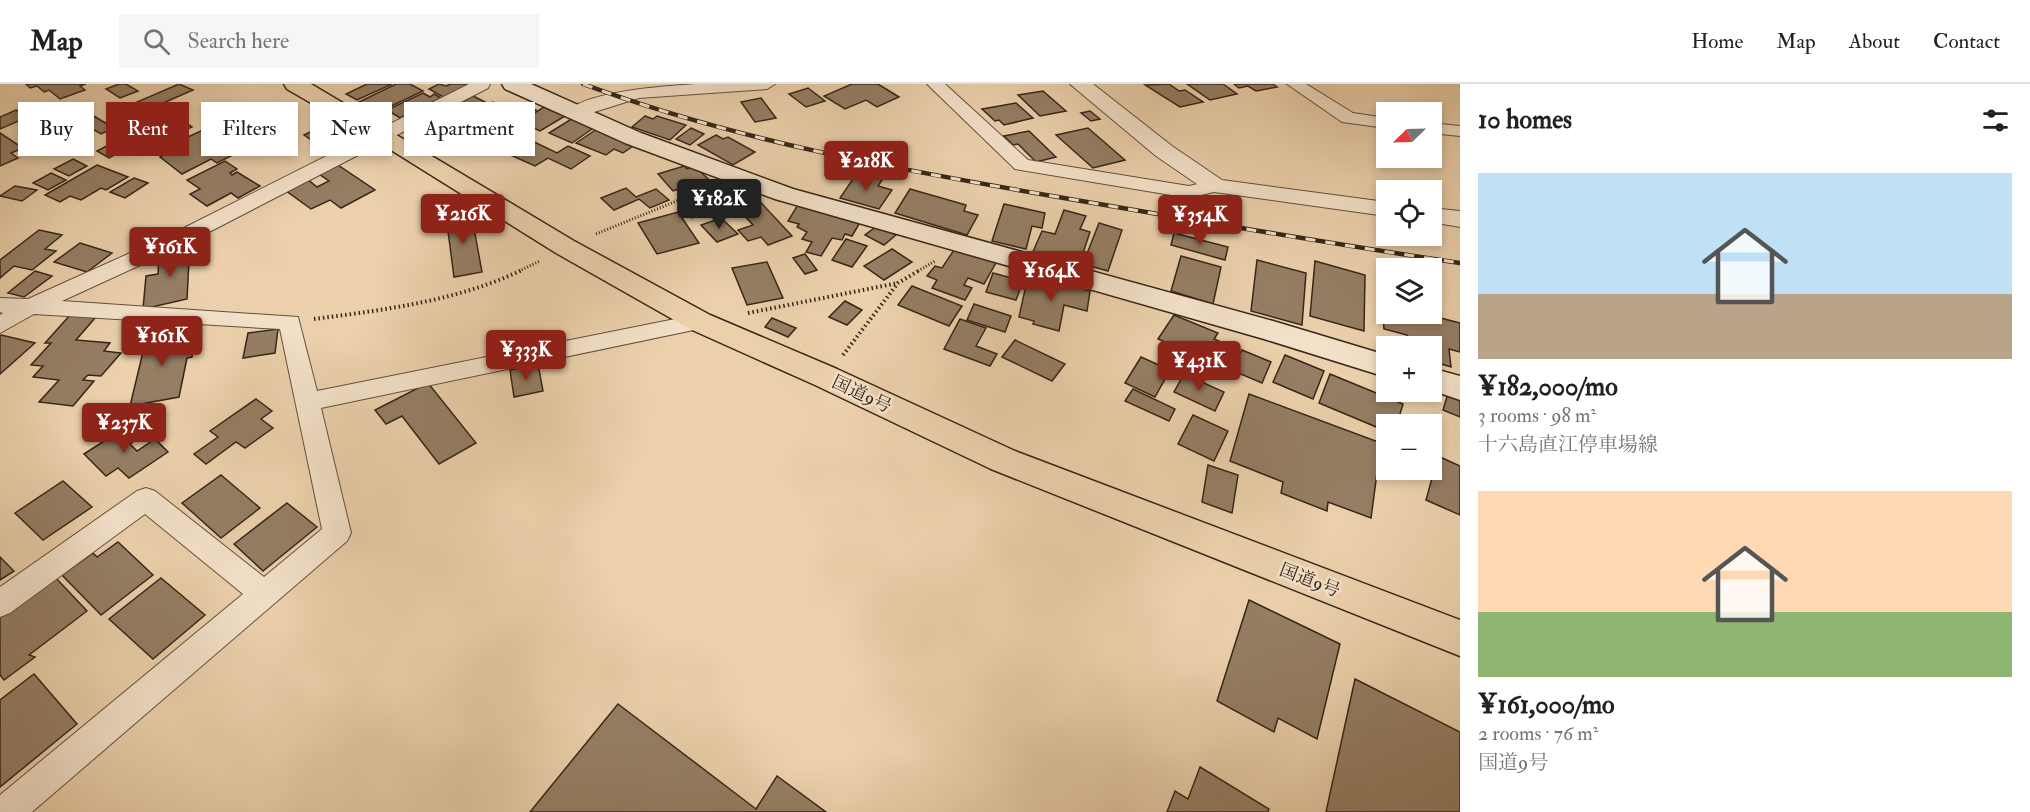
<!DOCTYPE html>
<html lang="en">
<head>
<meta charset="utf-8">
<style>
  :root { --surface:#fff; --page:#f6f6f6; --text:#202124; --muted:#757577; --line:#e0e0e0; --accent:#8f2418 }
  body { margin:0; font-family:"IM FELL Double Pica","Noto Serif JP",serif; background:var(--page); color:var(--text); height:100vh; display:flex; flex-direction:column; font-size:22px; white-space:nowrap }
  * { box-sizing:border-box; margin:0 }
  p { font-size:20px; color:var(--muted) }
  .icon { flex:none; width:33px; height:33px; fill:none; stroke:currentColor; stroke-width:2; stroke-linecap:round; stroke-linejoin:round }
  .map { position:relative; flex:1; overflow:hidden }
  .panel { display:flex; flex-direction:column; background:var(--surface); width:570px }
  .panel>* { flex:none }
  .guide { position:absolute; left:18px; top:18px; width:570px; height:54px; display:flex; gap:12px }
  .needle { width:39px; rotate:247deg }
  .fabs { position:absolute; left:1376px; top:18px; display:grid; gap:12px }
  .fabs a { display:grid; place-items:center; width:66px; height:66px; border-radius:0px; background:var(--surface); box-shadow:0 3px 9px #0003; font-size:30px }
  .price { position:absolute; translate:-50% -51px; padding:0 14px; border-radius:6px; background:var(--accent); color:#fff; font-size:20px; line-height:39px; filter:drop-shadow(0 2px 3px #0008) }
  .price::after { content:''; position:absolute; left:50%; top:36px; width:18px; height:14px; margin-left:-9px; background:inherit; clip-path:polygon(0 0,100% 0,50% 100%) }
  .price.active { background:#222; color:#fff }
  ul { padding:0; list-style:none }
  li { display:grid; align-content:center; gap:12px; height:318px; padding:0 18px }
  li span { display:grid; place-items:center; height:186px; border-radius:0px; color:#555 }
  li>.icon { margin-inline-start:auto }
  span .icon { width:108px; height:108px; fill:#fffc; stroke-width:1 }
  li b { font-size:26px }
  h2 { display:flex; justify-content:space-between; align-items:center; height:72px; padding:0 18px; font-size:26px }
  .tag { padding:0 21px; border-radius:0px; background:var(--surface); box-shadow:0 3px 9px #0003; font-size:21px; line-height:54px }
  .tag.active { background:var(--accent); color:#fff }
  header { display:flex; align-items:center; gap:36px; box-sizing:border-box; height:84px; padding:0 30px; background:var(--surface); border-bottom:2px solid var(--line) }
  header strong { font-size:28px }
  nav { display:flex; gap:33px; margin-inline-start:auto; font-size:21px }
  .search { width:420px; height:54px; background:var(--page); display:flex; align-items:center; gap:15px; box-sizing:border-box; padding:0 21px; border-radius:0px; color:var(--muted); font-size:22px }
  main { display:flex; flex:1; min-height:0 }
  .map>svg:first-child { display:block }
  .building { fill:#957e64; stroke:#372618; stroke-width:1.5 }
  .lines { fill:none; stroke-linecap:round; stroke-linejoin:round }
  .minor-casing { stroke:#64503d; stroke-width:2 }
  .tertiary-casing { stroke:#64503d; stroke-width:2 }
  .secondary-casing { stroke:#372618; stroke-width:3 }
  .trunk-casing { stroke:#372618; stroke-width:3 }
  .path-far1 { stroke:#372618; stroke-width:3; stroke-dasharray:1 2; stroke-linecap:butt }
  .path { stroke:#372618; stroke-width:4; stroke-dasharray:1.5 3; stroke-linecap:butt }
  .minor { fill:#f2e0c8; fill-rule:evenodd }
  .tertiary { fill:#f2e0c8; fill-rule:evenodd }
  .secondary { fill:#f2e0c8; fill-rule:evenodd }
  .trunk { fill:#ebd0ab; fill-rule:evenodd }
  .rail-casing { stroke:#372618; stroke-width:4.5 }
  .rail { stroke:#f2e0c8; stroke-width:3; stroke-dasharray:10; stroke-linecap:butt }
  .labels { text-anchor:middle; stroke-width:5; stroke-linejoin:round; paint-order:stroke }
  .street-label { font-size:18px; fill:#372618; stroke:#f2e0c8 }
</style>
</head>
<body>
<header>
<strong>Map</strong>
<div class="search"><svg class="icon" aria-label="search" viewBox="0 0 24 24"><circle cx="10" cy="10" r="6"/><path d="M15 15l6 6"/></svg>Search here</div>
<nav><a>Home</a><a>Map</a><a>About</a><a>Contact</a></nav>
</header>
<main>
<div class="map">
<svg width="1460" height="728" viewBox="0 0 1460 728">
  <rect width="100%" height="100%" fill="#ebd0ab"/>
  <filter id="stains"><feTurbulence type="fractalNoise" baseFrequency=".00333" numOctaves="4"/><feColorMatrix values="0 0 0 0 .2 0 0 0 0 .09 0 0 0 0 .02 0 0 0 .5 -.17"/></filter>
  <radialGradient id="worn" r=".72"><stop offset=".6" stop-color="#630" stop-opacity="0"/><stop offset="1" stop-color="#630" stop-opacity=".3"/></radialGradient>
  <g class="building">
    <path d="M26,0H86L80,2L85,6L60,15L49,6L44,8L37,2L30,4Z"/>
    <path d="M119,0H126L138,7L120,14L106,5Z"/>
    <path d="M179,0L193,6L154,23L162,29L175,26L182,31L177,33L192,43L155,60L136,47L121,54L110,46L145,31L140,27L133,30L123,24Z"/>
    <path d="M367,0H392L357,16L346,10Z"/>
    <path d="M396,0H410L423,7L379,28L359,18Z"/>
    <path d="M439,0L446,2L451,0H472L445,14L429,5Z"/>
    <path d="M852,0H878L899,13L877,23L866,16L845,25L824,12Z"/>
    <path d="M1169,0L1179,7L1185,6L1203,18L1180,23L1145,1Z"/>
    <path d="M1187,0H1223L1237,10L1210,16Z"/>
    <path d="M1234,0H1273L1277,3L1256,7L1248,2L1239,4Z"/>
    <path d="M808,4L825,17L806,23L789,10Z"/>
    <path d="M1043,7L1066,27L1040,32L1018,11Z"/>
    <path d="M423,9L430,13L434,10L441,14L400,34L387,26Z"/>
    <path d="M473,12L489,20L493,18L508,25L480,41L449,25Z"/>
    <path d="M761,14L776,34L755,38L741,18Z"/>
    <path d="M1016,19L1033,34L1004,41L999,36L995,37L982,25Z"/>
    <path d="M522,20L536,26L516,38L502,31Z"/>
    <path d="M263,22L277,32L255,42L241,31Z"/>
    <path d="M544,23L565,32L540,47L534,44L521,52L507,46Z"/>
    <path d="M16,26L28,33L0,45V33Z"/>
    <path d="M1090,27L1100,35L1091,37L1081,29Z"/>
    <path d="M92,31L114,44L101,50L79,37Z"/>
    <path d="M454,32L471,40L447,53L431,45Z"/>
    <path d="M499,32L514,38L471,65L450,55L475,40L481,43Z"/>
    <path d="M645,32L653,35L657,32L686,41L670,56L632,43Z"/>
    <path d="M573,34L595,43L572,59L549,49Z"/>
    <path d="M55,37L67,46L40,57L28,47Z"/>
    <path d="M323,42L343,55L324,65L304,51Z"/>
    <path d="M691,44L704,50L690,61L676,55Z"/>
    <path d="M1088,44L1125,76L1093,84L1056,51Z"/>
    <path d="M597,45L636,60L623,69L614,65L606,71L576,59Z"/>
    <path d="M203,46L211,51L218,48L245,65L217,79L211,75L182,90L160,73L176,65L170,61Z"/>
    <path d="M1029,47L1056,73L1036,78L1018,60L1013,61L1004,52Z"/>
    <path d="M503,48L522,57L503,69L484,59Z"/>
    <path d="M0,49L23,64L11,69L18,74L0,82Z"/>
    <path d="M716,51L723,55L728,53L755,68L733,81L698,61Z"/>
    <path d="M528,55L557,69L568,62L590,72L571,85L548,74L535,82L506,69Z"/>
    <path d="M114,58L126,65L109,74L97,67Z"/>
    <path d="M73,75L87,82L69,92L54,85Z"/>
    <path d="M225,77L237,85L230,89L232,91L237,88L260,102L238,114L231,109L207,122L190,110L200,105L187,96Z"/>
    <path d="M335,79L375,106L341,124L330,116L311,125L285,106L307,95L317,103L329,97L316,88Z"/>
    <path d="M97,81L128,93L106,106L101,104L81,116L70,112L60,118L45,111Z"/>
    <path d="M684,82L687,85L695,82L708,95L673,107L658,90Z"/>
    <path d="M51,89L66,96L48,106L33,99Z"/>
    <path d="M857,89L882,96L878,102L892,106L879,125L840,114Z"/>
    <path d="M134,94L148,99L125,114L110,108Z"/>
    <path d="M15,102L37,106L22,117L0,112Z"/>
    <path d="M626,104L636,113L656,105L669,116L650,124L639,115L614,126L601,114Z"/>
    <path d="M910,105L966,121L964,127L978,131L967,151L895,129Z"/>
    <path d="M752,109L792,152L768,161L761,153L748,157L738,146L753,141L730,116Z"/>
    <path d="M703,115L714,127L692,134L682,121Z"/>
    <path d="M799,119L862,135L852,152L845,150L842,156L832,154L821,172L806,168L812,158L802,155L807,148L797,143L799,140L788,137Z"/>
    <path d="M1004,120L1045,129L1042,144L1032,142L1026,165L992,157Z"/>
    <path d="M1064,126L1086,132L1080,145L1090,148L1078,184L1032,170L1042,147L1055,150Z"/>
    <path d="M471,128L482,188L454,193L446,132Z"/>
    <path d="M678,128L699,159L657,170L638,139Z"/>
    <path d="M721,134L738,150L717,158L701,141Z"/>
    <path d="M1099,139L1122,146L1108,187L1083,180Z"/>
    <path d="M877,142L896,151L884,161L865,151Z"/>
    <path d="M39,146L62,151L45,165L56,167L32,186L14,182L0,194V176Z"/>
    <path d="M1174,149L1228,163L1225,176L1171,161Z"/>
    <path d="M846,155L867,162L852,183L832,176Z"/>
    <path d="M80,159L112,169L87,188L54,178Z"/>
    <path d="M198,161L197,175L189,177L187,215L143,225L146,192L158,190L159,169Z"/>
    <path d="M956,163L997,177L984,200L968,194L964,201L972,204L965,216L932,204L937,196L927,192L935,182L942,184Z"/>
    <path d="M892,165L912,178L884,196L864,182Z"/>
    <path d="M805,170L817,186L805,190L793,174Z"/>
    <path d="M1181,172L1221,183L1213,220L1171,207Z"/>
    <path d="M1257,176L1306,189L1302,241L1251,227Z"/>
    <path d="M1315,177L1365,191L1364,247L1310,232Z"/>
    <path d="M767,178L783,214L747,221L732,184Z"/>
    <path d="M35,187L52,192L24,213L8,209Z"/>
    <path d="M993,189L1023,197L1016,216L986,208Z"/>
    <path d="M1028,192L1090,207L1087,227L1064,221L1059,247L1033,240L1034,237L1019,233Z"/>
    <path d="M912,202L962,222L949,242L898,221Z"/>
    <path d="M845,217L862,226L847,241L829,233Z"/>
    <path d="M974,220L1011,232L1005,248L967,236Z"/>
    <path d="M1382,222L1386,223V230H1410L1433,235V232L1460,239V268L1449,265L1451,283L1431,277V262H1408L1407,251L1384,245Z"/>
    <path d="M70,231L95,234L76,256L110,259L104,267L121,269L101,292L88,291L83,296L94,297L73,322L39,318L59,296L33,293L43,282L31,281L51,259H45Z"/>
    <path d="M1174,231L1218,249L1214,255L1235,264L1224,285L1158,255Z"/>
    <path d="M772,234L796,244L788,253L765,243Z"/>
    <path d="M960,235L986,244L976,262L997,270L990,282L944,265Z"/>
    <path d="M174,243L171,255L196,251L192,273L187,274L179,313L130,322L148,247Z"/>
    <path d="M278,245L275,269L243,274L248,249Z"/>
    <path d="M1,251L35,259L0,290V252Z"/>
    <path d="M1015,256L1065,280L1052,297L1002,273Z"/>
    <path d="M1242,266L1271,278L1262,299L1231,286Z"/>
    <path d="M1285,271L1324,287L1313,315L1273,298Z"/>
    <path d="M1141,273L1170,286L1155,313L1125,299Z"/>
    <path d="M538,280L543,307L514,313L510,286Z"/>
    <path d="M1184,290L1224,308L1215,327L1174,308Z"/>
    <path d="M1330,290L1403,320L1397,340H1386V347L1319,319Z"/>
    <path d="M428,299L476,359L439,380L402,332L386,340L375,326Z"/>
    <path d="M1133,305L1175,325L1169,337L1125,317Z"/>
    <path d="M1449,306L1460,310V333L1443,326Z"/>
    <path d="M1249,310L1381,359L1371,434L1328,418L1327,427L1281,409L1283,398L1230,377Z"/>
    <path d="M256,315L272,327L261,335L273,344L245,364L236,358L206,380L194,370L218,353L210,347Z"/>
    <path d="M1193,331L1228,347L1214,377L1178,360Z"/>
    <path d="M126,343L138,354L130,360L137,367L155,355L168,368L129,394L118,384L106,392L84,370Z"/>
    <path d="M1438,372L1460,382V431L1426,416Z"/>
    <path d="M1208,381L1238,391L1232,429L1202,418Z"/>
    <path d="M221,391L260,424L221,454L182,419Z"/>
    <path d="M63,397L92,423L43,456L15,429Z"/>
    <path d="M287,419L317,443L263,487L234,460Z"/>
    <path d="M118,458L153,491L101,531L62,491L93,469L97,473Z"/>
    <path d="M0,473L14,487L0,496Z"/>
    <path d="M53,491L87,527L29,571L35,573L4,596L0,591V529Z"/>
    <path d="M161,494L205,531L153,575L109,535Z"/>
    <path d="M1249,516L1340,560L1317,655L1278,634L1274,648L1217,617Z"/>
    <path d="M34,590L77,640L0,703V616Z"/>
    <path d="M1355,595L1460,648V728H1326Z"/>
    <path d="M618,620L756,725L777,692L826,728H530Z"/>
    <path d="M1200,683L1269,725L1268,728H1167L1175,707L1188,715Z"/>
  </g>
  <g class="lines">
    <g class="minor-casing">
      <g id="minor">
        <path d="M469,0H490L488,4L184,161L62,217L298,233L317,307L700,230L708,233L711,238L708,243L321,324L351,449L347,457L32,728H0V711L243,510L145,430L10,529L0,533V503L137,407L146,404L155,407L264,493L322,445L280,245L34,230L0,249V231L3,229L0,228V214L28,215L170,151Z"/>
        <path d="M695,0H775L767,5L639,14L575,34L569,33L566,29C583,7 668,2 695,0Z"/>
        <path d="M927,0H945L1028,76L1189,102L1215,96L1222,98L1225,102L1222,106L1189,114L1015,85Z"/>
        <path d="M1287,0H1306L1353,29L1386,34V44L1342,38Z"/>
        <path d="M1431,39L1460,42V52L1431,49Z"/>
      </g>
    </g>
    <g class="tertiary-casing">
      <g id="tertiary">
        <path d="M1070,0H1093L1172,62L1222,96L1386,118V132L1207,107L1156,72Z"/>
        <path d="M1431,124L1460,127V143L1431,138Z"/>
      </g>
    </g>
    <g class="secondary-casing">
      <g id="secondary">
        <path d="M502,0H531L641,49L793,105L1273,237L1386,271V293L1264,255L775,115L625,59L505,5Z"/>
        <path d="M1431,284L1460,292V316L1431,306Z"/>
      </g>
    </g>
    <g class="trunk-casing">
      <path id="trunk" d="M284,0H311L574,157L710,231L837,285L1015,367L1460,536V572L991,385L815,301L690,245L556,169L375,56L287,5Z"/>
    </g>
    <g class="path-far1">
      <path d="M596,150L706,105"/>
      <path d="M519,187L540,177"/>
      <path d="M918,187L935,177"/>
    </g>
    <g class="path">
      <path d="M748,229L898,199"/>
      <path d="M314,235C384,226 457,217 522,186"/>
      <path d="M843,271L898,199L920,186"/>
    </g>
    <use href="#minor" class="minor"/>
    <use href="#tertiary" class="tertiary"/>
    <use href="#secondary" class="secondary"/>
    <use href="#trunk" class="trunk"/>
    <g class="rail-casing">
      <path id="rail" d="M583,0C737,57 896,85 1058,113C1192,136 1326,159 1460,179"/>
    </g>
    <use href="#rail" class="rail"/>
  </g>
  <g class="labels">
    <g class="street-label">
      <text transform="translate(862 310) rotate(25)" y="6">国道9号</text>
      <text transform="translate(1310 496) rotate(21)" y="6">国道9号</text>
    </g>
  </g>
  <rect width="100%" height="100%" filter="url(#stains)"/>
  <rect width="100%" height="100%" fill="url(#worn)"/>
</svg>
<div class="fabs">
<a><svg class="needle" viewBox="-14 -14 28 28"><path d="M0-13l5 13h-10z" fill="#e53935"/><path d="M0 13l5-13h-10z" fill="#757577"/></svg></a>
<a><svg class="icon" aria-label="locate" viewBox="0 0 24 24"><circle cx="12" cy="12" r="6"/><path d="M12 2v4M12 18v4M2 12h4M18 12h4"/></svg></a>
<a><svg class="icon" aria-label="layers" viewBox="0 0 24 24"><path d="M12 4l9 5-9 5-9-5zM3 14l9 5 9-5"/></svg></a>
<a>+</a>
<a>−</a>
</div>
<b class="price" style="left:866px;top:108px">¥218K</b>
<b class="price active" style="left:719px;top:146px">¥182K</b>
<b class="price" style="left:463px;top:161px">¥216K</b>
<b class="price" style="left:1200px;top:162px">¥354K</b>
<b class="price" style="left:170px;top:194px">¥161K</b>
<b class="price" style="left:1051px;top:218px">¥164K</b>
<b class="price" style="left:162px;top:283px">¥161K</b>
<b class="price" style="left:526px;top:297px">¥333K</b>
<b class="price" style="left:1199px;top:308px">¥431K</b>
<b class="price" style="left:124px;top:370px">¥237K</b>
<div class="guide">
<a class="tag">Buy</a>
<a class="tag active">Rent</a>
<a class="tag">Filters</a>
<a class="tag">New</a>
<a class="tag">Apartment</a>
</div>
</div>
<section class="panel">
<h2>10 homes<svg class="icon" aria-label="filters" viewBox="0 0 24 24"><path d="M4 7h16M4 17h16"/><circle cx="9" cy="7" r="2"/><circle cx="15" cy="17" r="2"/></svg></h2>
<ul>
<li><span style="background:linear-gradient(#bfe0f5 65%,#b9a48a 0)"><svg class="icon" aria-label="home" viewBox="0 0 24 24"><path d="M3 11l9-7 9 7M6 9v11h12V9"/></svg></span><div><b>¥182,000/mo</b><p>3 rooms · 98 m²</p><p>十六島直江停車場線</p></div></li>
<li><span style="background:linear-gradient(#ffd9b3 65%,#8fb573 0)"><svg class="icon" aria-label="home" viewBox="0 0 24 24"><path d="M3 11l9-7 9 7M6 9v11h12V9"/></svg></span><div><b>¥161,000/mo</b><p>2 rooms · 76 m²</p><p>国道9号</p></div></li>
</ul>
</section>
</main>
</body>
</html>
